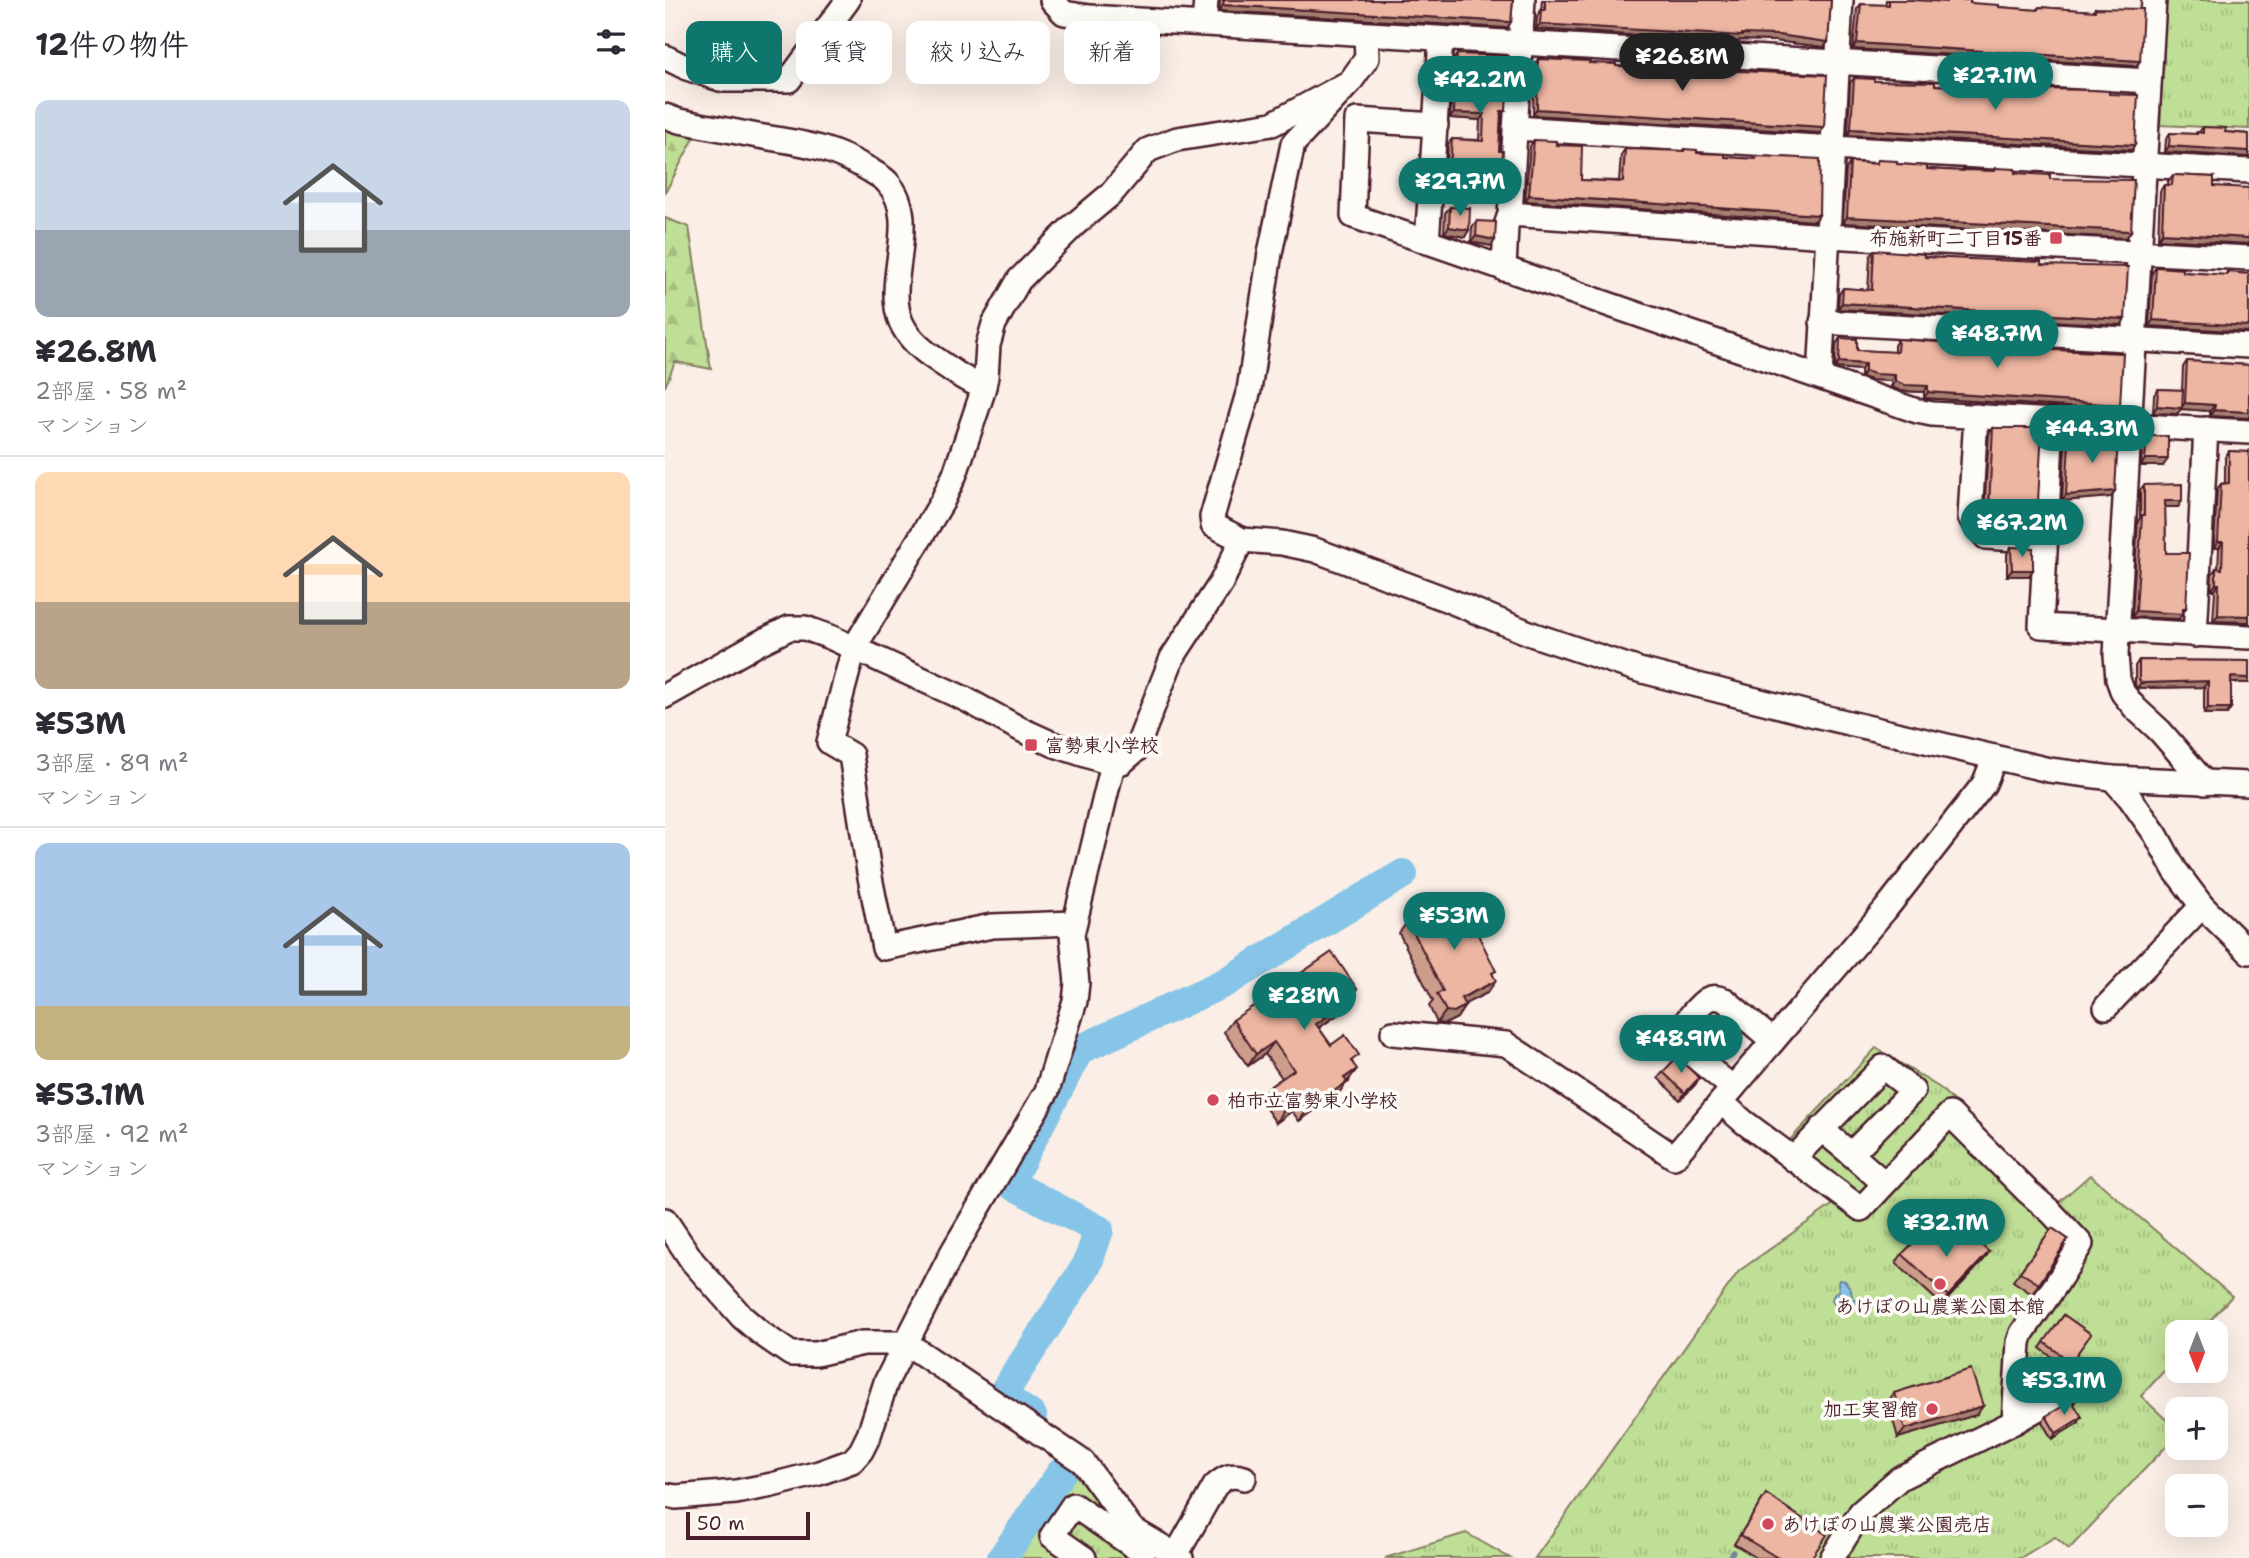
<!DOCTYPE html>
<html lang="ja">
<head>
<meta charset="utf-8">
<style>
  :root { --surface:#fff; --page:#f7f7f7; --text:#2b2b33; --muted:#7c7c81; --line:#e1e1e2; --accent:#0f766e }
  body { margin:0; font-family:"Shantell Sans","Klee One",sans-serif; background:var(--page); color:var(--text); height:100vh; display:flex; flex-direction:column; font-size:26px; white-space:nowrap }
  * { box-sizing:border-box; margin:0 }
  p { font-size:23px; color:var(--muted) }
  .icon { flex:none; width:38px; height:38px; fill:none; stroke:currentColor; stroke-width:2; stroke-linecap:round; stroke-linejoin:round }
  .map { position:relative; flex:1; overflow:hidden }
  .details { display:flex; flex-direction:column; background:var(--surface); width:665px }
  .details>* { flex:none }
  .banner { position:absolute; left:21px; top:21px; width:665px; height:63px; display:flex; gap:14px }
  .needle { width:46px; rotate:180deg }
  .fabs { position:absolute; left:1500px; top:1320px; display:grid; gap:14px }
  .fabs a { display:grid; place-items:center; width:63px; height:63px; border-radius:14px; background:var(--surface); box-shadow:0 7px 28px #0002; font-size:35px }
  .scale { position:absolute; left:21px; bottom:18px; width:124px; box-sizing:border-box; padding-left:7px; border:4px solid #4a1f2b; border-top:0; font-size:19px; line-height:24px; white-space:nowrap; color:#4a1f2b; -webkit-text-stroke:5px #fdfcf7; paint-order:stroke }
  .price { position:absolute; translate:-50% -60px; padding:0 16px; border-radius:24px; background:var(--accent); color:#fff; font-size:23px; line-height:46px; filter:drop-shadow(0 2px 4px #0008) }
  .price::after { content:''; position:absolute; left:50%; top:42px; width:21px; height:16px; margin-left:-10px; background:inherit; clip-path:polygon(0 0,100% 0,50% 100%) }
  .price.selected { background:#222; color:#fff }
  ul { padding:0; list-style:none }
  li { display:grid; align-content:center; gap:14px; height:371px; padding:0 35px }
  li+li { border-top:2px solid var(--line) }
  li span { display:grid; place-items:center; height:217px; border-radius:14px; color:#555 }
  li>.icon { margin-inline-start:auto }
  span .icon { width:126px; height:126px; fill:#fffc; stroke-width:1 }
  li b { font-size:30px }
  h2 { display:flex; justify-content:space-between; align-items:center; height:84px; padding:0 35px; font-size:30px }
  .tag { padding:0 24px; border-radius:14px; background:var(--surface); box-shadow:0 7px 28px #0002; font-size:24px; line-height:63px }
  .tag.selected { background:var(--accent); color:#fff }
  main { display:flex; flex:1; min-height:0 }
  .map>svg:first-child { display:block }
  .forest { fill:url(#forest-firs); stroke:#847e60; stroke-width:2 }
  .park { fill:url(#park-tufts); stroke:#847e60; stroke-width:2 }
  .water { fill:url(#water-ripples); stroke:#6f839c; stroke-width:2 }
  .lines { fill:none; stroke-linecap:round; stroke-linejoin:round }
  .stream { stroke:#6f839c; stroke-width:5 }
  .river { stroke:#87c5e8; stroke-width:30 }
  .minor-casing { stroke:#4a1f2b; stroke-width:28 }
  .minor { stroke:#fdfcf7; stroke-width:23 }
  .wall { fill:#cc9d8b; stroke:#4a1f2b; stroke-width:2 }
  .shaded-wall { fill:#a67f71; stroke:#4a1f2b; stroke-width:2 }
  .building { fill:#edb6a2; stroke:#4a1f2b; stroke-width:2 }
  .poi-dot { fill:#d1495b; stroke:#fdfcf7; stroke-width:2.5 }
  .labels { text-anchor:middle; stroke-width:7; stroke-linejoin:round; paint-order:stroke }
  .poi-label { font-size:19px; font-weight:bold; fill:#4a1f2b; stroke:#fdfcf7; text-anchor:start }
</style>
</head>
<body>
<main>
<section class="details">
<h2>12件の物件<svg class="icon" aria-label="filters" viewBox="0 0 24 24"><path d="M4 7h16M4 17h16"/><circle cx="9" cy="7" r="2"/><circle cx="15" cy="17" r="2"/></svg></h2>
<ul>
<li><span style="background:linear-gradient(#c9d6e8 60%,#9aa5b1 0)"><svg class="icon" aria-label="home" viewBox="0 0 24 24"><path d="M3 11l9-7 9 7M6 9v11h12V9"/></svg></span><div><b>¥26.8M</b><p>2部屋 · 58 m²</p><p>マンション</p></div></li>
<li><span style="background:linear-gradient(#ffd9b3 60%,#b9a48a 0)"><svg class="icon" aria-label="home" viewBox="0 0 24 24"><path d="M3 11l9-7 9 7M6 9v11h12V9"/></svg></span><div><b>¥53M</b><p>3部屋 · 89 m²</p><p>マンション</p></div></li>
<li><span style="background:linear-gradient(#a9c7e8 75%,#c2b280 0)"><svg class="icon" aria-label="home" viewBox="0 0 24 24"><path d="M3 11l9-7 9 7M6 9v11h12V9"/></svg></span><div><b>¥53.1M</b><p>3部屋 · 92 m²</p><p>マンション</p></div></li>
</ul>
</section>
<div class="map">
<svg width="1584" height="1558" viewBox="0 0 1584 1558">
  <defs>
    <pattern id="forest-firs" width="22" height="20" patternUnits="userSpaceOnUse" patternTransform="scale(1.75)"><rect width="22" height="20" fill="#bfde96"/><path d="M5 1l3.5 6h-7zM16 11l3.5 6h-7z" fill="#a6be81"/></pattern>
    <pattern id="park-tufts" width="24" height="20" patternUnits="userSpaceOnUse" patternTransform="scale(1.75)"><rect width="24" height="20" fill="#bfde96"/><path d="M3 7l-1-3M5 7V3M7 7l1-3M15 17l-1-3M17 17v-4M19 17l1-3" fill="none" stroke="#a6be81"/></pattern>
    <pattern id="water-ripples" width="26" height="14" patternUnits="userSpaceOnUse" patternTransform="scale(1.75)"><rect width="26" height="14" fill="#87c5e8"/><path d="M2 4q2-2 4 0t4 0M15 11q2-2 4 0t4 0" fill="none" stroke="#76a9c7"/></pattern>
  </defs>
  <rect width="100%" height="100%" fill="#faeee6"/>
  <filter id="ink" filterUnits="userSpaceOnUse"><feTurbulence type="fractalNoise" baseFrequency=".0143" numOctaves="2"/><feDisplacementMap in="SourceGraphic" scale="14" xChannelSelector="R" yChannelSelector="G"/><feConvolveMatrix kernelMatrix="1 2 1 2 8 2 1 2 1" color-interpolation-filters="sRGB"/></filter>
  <g filter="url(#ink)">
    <g class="forest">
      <path d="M0,128L30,136L0,193Z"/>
      <path d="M0,218L24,227L46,369L10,362L0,387Z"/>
    </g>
    <g class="park">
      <path d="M1500,0H1584V129L1495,125Z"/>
      <path d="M1211,1048L1275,1088L1393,1203L1425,1175L1567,1296L1535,1332H1512V1357L1476,1396L1512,1430V1435L1404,1549L1390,1537L1355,1558H870L1074,1271L1184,1193L1123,1142Z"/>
      <path d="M412,1465L512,1558H345Z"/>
      <path d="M801,1533L845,1558H720Z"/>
    </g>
    <path class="water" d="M1174,1280L1180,1281L1186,1290L1187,1297L1192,1302V1305C1184,1309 1179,1312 1171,1308L1167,1299L1170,1293L1174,1291L1173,1282Z"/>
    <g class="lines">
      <path class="stream" d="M1063,1558L1068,1552"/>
      <g class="river">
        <path d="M367,1416L337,1395L422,1265L434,1230L344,1183L414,1050L561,982L738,874"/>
        <path d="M337,1558L396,1473"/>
      </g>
      <g class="minor-casing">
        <g id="minor">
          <path d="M387,0L399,13L424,17L1484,81"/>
          <path d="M1489,0L1451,655L1453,679L1458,693L1470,708L1495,731L1540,783"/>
          <path d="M539,24L541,0"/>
          <path d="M0,57L22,68L58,80H124L183,0"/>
          <path d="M685,82L628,144L605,253L584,390L547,517L548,525L577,540L617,543L650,550L783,600L869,635L974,670L1150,715L1384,770L1447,778L1584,784"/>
          <path d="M0,116L14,121C42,126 70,132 99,137C143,144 165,147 205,170C210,174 218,177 222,182C257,219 218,280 236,322C243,338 258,351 272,360C287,370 301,382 319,386"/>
          <path d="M771,125L692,120L688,216L1252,411L1267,414L1584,432"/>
          <path d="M850,128L1167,148L1584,171"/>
          <path d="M845,214L1162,236L1584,258"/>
          <path d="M762,242L776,39"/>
          <path d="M839,269L841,226L845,214L858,0"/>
          <path d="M1157,322L1584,346"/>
          <path d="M1155,377L1176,0"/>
          <path d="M1311,416L1305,517L1321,537L1380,541"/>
          <path d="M1387,421L1376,626L1584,637"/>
          <path d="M1530,635L1541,429"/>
          <path d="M0,696L94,643L124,628H140L165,637L300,699L357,730L390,745L448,764L457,762L471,750L507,658L556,583L577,540"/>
          <path d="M1447,778L1465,798L1491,835L1510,870L1537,906L1584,952"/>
          <path d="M409,923L327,926L219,948L204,872L186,755L164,742L189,648L277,502L290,474L317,394L321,377L323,345L329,324L354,280L409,225L446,194L483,150L512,139L607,124L685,82L702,58L701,35"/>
          <path d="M1441,1007L1537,906"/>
          <path d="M728,1033L841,1044L1009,1157L1220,910L1319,784L1330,757"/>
          <path d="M1068,1088L1019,1048L1014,1034C1017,1025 1035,1003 1043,999C1049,996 1054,998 1060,1000L1108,1041"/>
          <path d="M1056,1102L1079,1122L1196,1209L1285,1114L1363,1192L1386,1212L1416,1244L1392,1283L1357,1333L1354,1342L1349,1422"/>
          <path d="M1186,1154L1219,1183"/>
          <path d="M1128,1159L1218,1067L1248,1091L1186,1154L1156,1129"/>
          <path d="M0,1220L28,1262L77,1317L97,1334L126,1354H151L198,1343H241L418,1462L467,1529L516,1558"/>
          <path d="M0,1495L11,1497L71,1492L107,1485L154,1473L187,1461L196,1451L204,1435L221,1382L288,1251L382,1091L410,1001L412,983L407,934L448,764"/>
          <path d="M511,1555L550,1486C560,1477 566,1474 579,1478"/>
          <path d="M419,1558L387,1536L408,1505L478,1553"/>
          <path d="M1167,1558L1196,1512L1235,1478L1349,1422L1400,1393"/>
        </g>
      </g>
      <use href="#minor" class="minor"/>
    </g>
    <g class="wall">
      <path d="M555,0H848L846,22L842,28L554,11Z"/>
      <path d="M877,0H1166L1163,42L1159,47L1110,41L1075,40L1073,42L871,29L872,16L876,10Z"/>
      <path d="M1221,0H1247L1279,2L1281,0H1305V3L1334,7L1372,10L1374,7L1428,11L1430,8L1475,61L1471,66L1188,49L1192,9L1196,4L1220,5Z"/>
      <path d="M792,54L837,116L833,179L829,184L809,183L806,188L780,187L783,144L787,139L814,140L815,120L785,118L786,105L789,99H791L793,76H788L789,59Z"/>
      <path d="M873,59L1017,72L1049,74L1052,70L1155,133L868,115L869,65Z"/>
      <path d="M1189,78L1209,81L1270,85L1374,92L1376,89L1444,94L1470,145L1466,150L1183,135L1185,83Z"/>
      <path d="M1538,127L1560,132L1584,134V157L1500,152L1501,139L1505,133L1530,134L1532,132H1534Z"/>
      <path d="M869,140L891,145L916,180L954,181L956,155L960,149L1017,151L1019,149L1032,153L1060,157L1090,159L1092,156L1154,215L1150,221L860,201L865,146Z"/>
      <path d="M1212,160L1262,169L1297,171L1298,170L1329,171L1331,168L1350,173L1385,179L1466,231L1461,238L1178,223L1181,169L1185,162L1210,164Z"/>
      <path d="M1508,175L1549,177L1493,239L1495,191L1499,185H1503V181Z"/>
      <path d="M785,207L800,237L779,233L780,213Z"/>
      <path d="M812,221L830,240L826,246L806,242L807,227Z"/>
      <path d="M1209,250L1259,257L1376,265L1456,325L1173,309L1174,294L1178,288L1203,290L1205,256Z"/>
      <path d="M1491,267L1518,272L1560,275L1562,272L1584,274L1484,326L1487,273Z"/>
      <path d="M1175,338L1192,350L1229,352V345L1233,339L1282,343L1284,341L1366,349L1455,405L1451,410L1259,398V392L1236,391L1226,387V381L1206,380L1196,377V370L1170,368L1171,344Z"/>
      <path d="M1522,361L1584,365L1545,416V411L1516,409L1512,414L1488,413L1489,395L1493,389L1517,390L1518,367Z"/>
      <path d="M1328,428L1367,526L1345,525V520L1326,521L1319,512L1324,434Z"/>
      <path d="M1410,436L1446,497L1397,501L1400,447L1404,442H1406Z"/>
      <path d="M1482,436L1498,466H1476L1477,442Z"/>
      <path d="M1564,451L1583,452L1584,451V622L1548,621L1550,590H1546L1547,574L1551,568L1553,569L1554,548H1549L1552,489L1556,484L1560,483V457Z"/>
      <path d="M1479,485L1517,501L1513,507H1500L1501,553L1518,612L1514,619L1467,617L1473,521L1475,518V490Z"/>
      <path d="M1346,547L1364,576H1342V554Z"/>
      <path d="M1474,660L1584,661V683H1566V708L1562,714H1539V687L1472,688L1470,685V666Z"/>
      <path d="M743,921L828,975L822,993L799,1004L792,1018L780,1024L772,1023L764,1006L768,1001L734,933Z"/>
      <path d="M689,993L682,1008L654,1028L666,1045L688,1063L684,1082L680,1084L673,1094L634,1121L627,1111L611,1123L595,1100L603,1088L617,1078L600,1054L583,1066L559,1032L568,1020Z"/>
      <path d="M998,1072L1034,1078L1030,1085L1015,1100L993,1078Z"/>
      <path d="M1387,1228L1403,1239L1367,1294L1348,1281Z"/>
      <path d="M1324,1252L1318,1261L1277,1305L1231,1263L1237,1254Z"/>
      <path d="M1399,1315L1426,1334L1401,1368L1375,1348Z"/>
      <path d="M1229,1393L1318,1406L1311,1415L1233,1438L1223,1402Z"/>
      <path d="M1381,1416L1413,1423L1387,1439L1377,1422Z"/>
      <path d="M1101,1494L1146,1558H1092L1069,1544Z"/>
    </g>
    <g class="shaded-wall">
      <path d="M558,5L846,22L842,28L554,11Z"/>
      <path d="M875,24L1114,35L1163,42L1159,47L1110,41L1075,40L1073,42L871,29Z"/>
      <path d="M1192,43L1475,61L1471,66L1188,49Z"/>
      <path d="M791,70H797L793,76H788Z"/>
      <path d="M872,109L1159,127L1155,133L868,115Z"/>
      <path d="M789,113L819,114L815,120L785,118Z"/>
      <path d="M1186,129L1470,145L1466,150L1183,135Z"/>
      <path d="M1504,146L1584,151V157L1500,152Z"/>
      <path d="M810,178L833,179L829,184L809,183L806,188L780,187L784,181Z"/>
      <path d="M864,195L1154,215L1150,221L860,201Z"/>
      <path d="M1182,217L1466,231L1461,238L1178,223Z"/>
      <path d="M784,227L804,230L800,237L779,233Z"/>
      <path d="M1497,233L1584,238V244L1493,239Z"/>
      <path d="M811,236L830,240L826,246L806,242Z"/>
      <path d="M1177,303L1460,319L1456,325L1173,309Z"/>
      <path d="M1488,320L1584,326V332L1484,326Z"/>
      <path d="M1174,362L1200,364L1196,370L1170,368Z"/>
      <path d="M1200,371L1230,375L1226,381L1206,380L1196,377Z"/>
      <path d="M1230,381L1263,386L1259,392L1236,391L1226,387Z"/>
      <path d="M1263,392L1455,405L1451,410L1259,398Z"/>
      <path d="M1520,403L1550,405L1545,411L1516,409L1512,414L1488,413L1492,406L1516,408Z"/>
      <path d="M1549,410L1584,412V418L1545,416Z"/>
      <path d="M1480,459H1503L1498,466H1476Z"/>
      <path d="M1450,491L1446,497L1397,501L1401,495Z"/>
      <path d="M1500,501H1517L1513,507H1496Z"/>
      <path d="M1330,514H1349L1345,520L1326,521Z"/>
      <path d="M1349,518L1372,520L1367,526L1345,525Z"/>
      <path d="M1553,542H1558L1554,548H1549Z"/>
      <path d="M1347,570H1368L1364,576H1342Z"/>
      <path d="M1551,584H1554L1550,590H1546Z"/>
      <path d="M1521,608L1514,619L1467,617L1471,611Z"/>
      <path d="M1553,615L1584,616V622L1548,621Z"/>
      <path d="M1566,677L1584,678V683H1562Z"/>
      <path d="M1543,681L1539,687L1472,688L1476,683Z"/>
      <path d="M1543,708H1566L1562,714H1539Z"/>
      <path d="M831,981L822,993L788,1010L796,998Z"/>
      <path d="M691,996L682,1008L642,1036L651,1024Z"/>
      <path d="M800,1006L792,1018L780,1024L772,1023L781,1011Z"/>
      <path d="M609,1042L600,1054L583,1066L591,1054Z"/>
      <path d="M692,1069L673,1094L634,1121L643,1109L679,1078Z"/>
      <path d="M1034,1078L1030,1085L1015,1100L1020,1093Z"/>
      <path d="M636,1099L627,1111L611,1123L619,1110Z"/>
      <path d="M1324,1252L1318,1261L1277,1305L1283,1296Z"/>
      <path d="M1318,1406L1311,1415L1233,1438L1240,1429Z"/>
      <path d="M1417,1417L1413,1423L1387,1439L1391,1433Z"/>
    </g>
    <g class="building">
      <path d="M559,0H848L846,22L558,5Z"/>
      <path d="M880,0H1166L1163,42L1114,35L1077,34V36L875,24L876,10H880Z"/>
      <path d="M1224,0H1247L1282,2V0H1305V3L1334,5V7L1373,10L1374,7L1430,11V8L1478,9L1475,61L1192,43L1196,4L1224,5Z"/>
      <path d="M792,54L844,56L841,111H836L834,151H838L837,167H833V179L810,178L809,182L784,181L787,139L818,141L819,114L789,113V99L795,100L797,70H791Z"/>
      <path d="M873,59L925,61L924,63L951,64V66L1017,68V72L1052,74V70L1162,75L1159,127L872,109Z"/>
      <path d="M1189,78L1209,79V81L1270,82V85L1331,89L1376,92V89L1426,90L1444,91V94L1473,95L1470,145L1186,129Z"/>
      <path d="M1538,127L1561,128L1560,132L1584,134V151L1504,146L1505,133L1532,134V132L1538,133Z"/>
      <path d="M869,140L891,141V145L917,146L916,180L958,182L960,149L1019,151V149L1032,150V153L1060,154V157L1091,159L1092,156L1155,159L1154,215L864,195Z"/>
      <path d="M1212,160L1232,161V164L1262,166V169L1298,171V170L1330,171L1331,168L1350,169V173L1385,175V179L1469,180L1466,231L1182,217L1185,162L1212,164Z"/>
      <path d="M1508,175L1549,177V186L1584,188V238L1497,233L1499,185H1507Z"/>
      <path d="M785,207L805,208L804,230L784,227Z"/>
      <path d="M812,221L831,222L830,240L811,236Z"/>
      <path d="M1209,250L1259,254V257L1376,262V265L1463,267L1460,319L1177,303L1178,288L1207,290Z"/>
      <path d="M1491,267L1518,269V272L1562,275V272L1584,274V326L1488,320Z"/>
      <path d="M1175,338L1192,339V350L1232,352L1233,339L1284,343V341L1344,344L1366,345V349L1458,353L1455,405L1263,392V386L1240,385L1230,381V375L1210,374L1200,371V364L1174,362Z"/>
      <path d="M1522,361L1584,365V412L1549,410L1550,405L1520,403Z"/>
      <path d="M1493,389L1518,390L1517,408L1492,406Z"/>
      <path d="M1328,428H1377L1372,520L1349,518V514H1330L1324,506Z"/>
      <path d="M1410,436L1453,437L1450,491L1401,495L1404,442H1410Z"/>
      <path d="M1482,436H1503V459H1480Z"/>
      <path d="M1564,451L1584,452V616L1553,615L1554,584H1551V568L1557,569L1558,542H1553L1556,484L1564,483Z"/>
      <path d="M1517,484V501H1500L1501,553H1524L1521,608H1518V614L1471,611L1477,515H1479V485Z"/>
      <path d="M1346,547L1368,548V570H1347Z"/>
      <path d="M1474,660L1584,661V678L1566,677V708H1543V681L1476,683L1474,679Z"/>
      <path d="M794,896L831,971L827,973L831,981L796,998L800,1006L789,1012L781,1011L772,994L778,991L743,921Z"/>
      <path d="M667,952L692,989L688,992L691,996L651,1024L666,1045L680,1035L694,1055L686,1061L692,1069L679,1078L682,1082L643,1109L636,1099L619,1110L603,1088L629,1070L609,1042L591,1054L568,1020Z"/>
      <path d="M1012,1057L1034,1078L1020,1093L998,1072Z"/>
      <path d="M1281,1224L1298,1241H1312L1324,1252L1283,1296L1237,1254L1248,1243L1263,1242Z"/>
      <path d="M1387,1228L1403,1239L1374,1284L1355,1272Z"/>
      <path d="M1399,1315L1426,1334L1406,1362L1379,1342Z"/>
      <path d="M1306,1369L1318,1406L1240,1429L1229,1393Z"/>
      <path d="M1407,1401L1417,1417L1391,1433L1381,1416Z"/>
      <path d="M1101,1494L1162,1535L1146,1558H1113L1075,1535Z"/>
    </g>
  </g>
  <g class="poi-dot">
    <rect x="1384" y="231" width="14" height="14" rx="3.5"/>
    <rect x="359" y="738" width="14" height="14" rx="3.5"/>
    <circle cx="548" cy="1100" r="7"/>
    <circle cx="1275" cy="1284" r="7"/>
    <circle cx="1267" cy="1409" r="7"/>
    <circle cx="1103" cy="1524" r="7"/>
  </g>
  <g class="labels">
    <g class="poi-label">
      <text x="1377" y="245" text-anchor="end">布施新町二丁目15番</text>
      <text x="380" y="752">富勢東小学校</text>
      <text x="562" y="1107">柏市立富勢東小学校</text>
      <text x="1275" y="1313" text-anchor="middle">あけぼの山農業公園本館</text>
      <text x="1253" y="1416" text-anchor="end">加工実習館</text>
      <text x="1117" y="1531">あけぼの山農業公園売店</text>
    </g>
  </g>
</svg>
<div class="fabs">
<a><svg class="needle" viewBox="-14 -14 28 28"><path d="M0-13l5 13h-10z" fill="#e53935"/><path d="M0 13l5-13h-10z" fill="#7c7c81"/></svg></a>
<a>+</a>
<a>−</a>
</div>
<div class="scale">50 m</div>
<b class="price selected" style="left:1017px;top:93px">¥26.8M</b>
<b class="price" style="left:1330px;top:112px">¥27.1M</b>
<b class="price" style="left:815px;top:116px">¥42.2M</b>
<b class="price" style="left:795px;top:218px">¥29.7M</b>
<b class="price" style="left:1332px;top:370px">¥48.7M</b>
<b class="price" style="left:1427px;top:465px">¥44.3M</b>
<b class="price" style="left:1357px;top:559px">¥67.2M</b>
<b class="price" style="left:789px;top:952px">¥53M</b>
<b class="price" style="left:639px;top:1032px">¥28M</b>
<b class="price" style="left:1016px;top:1075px">¥48.9M</b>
<b class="price" style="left:1281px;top:1259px">¥32.1M</b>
<b class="price" style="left:1399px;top:1417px">¥53.1M</b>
<div class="banner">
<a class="tag selected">購入</a>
<a class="tag">賃貸</a>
<a class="tag">絞り込み</a>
<a class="tag">新着</a>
</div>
</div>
</main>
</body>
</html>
